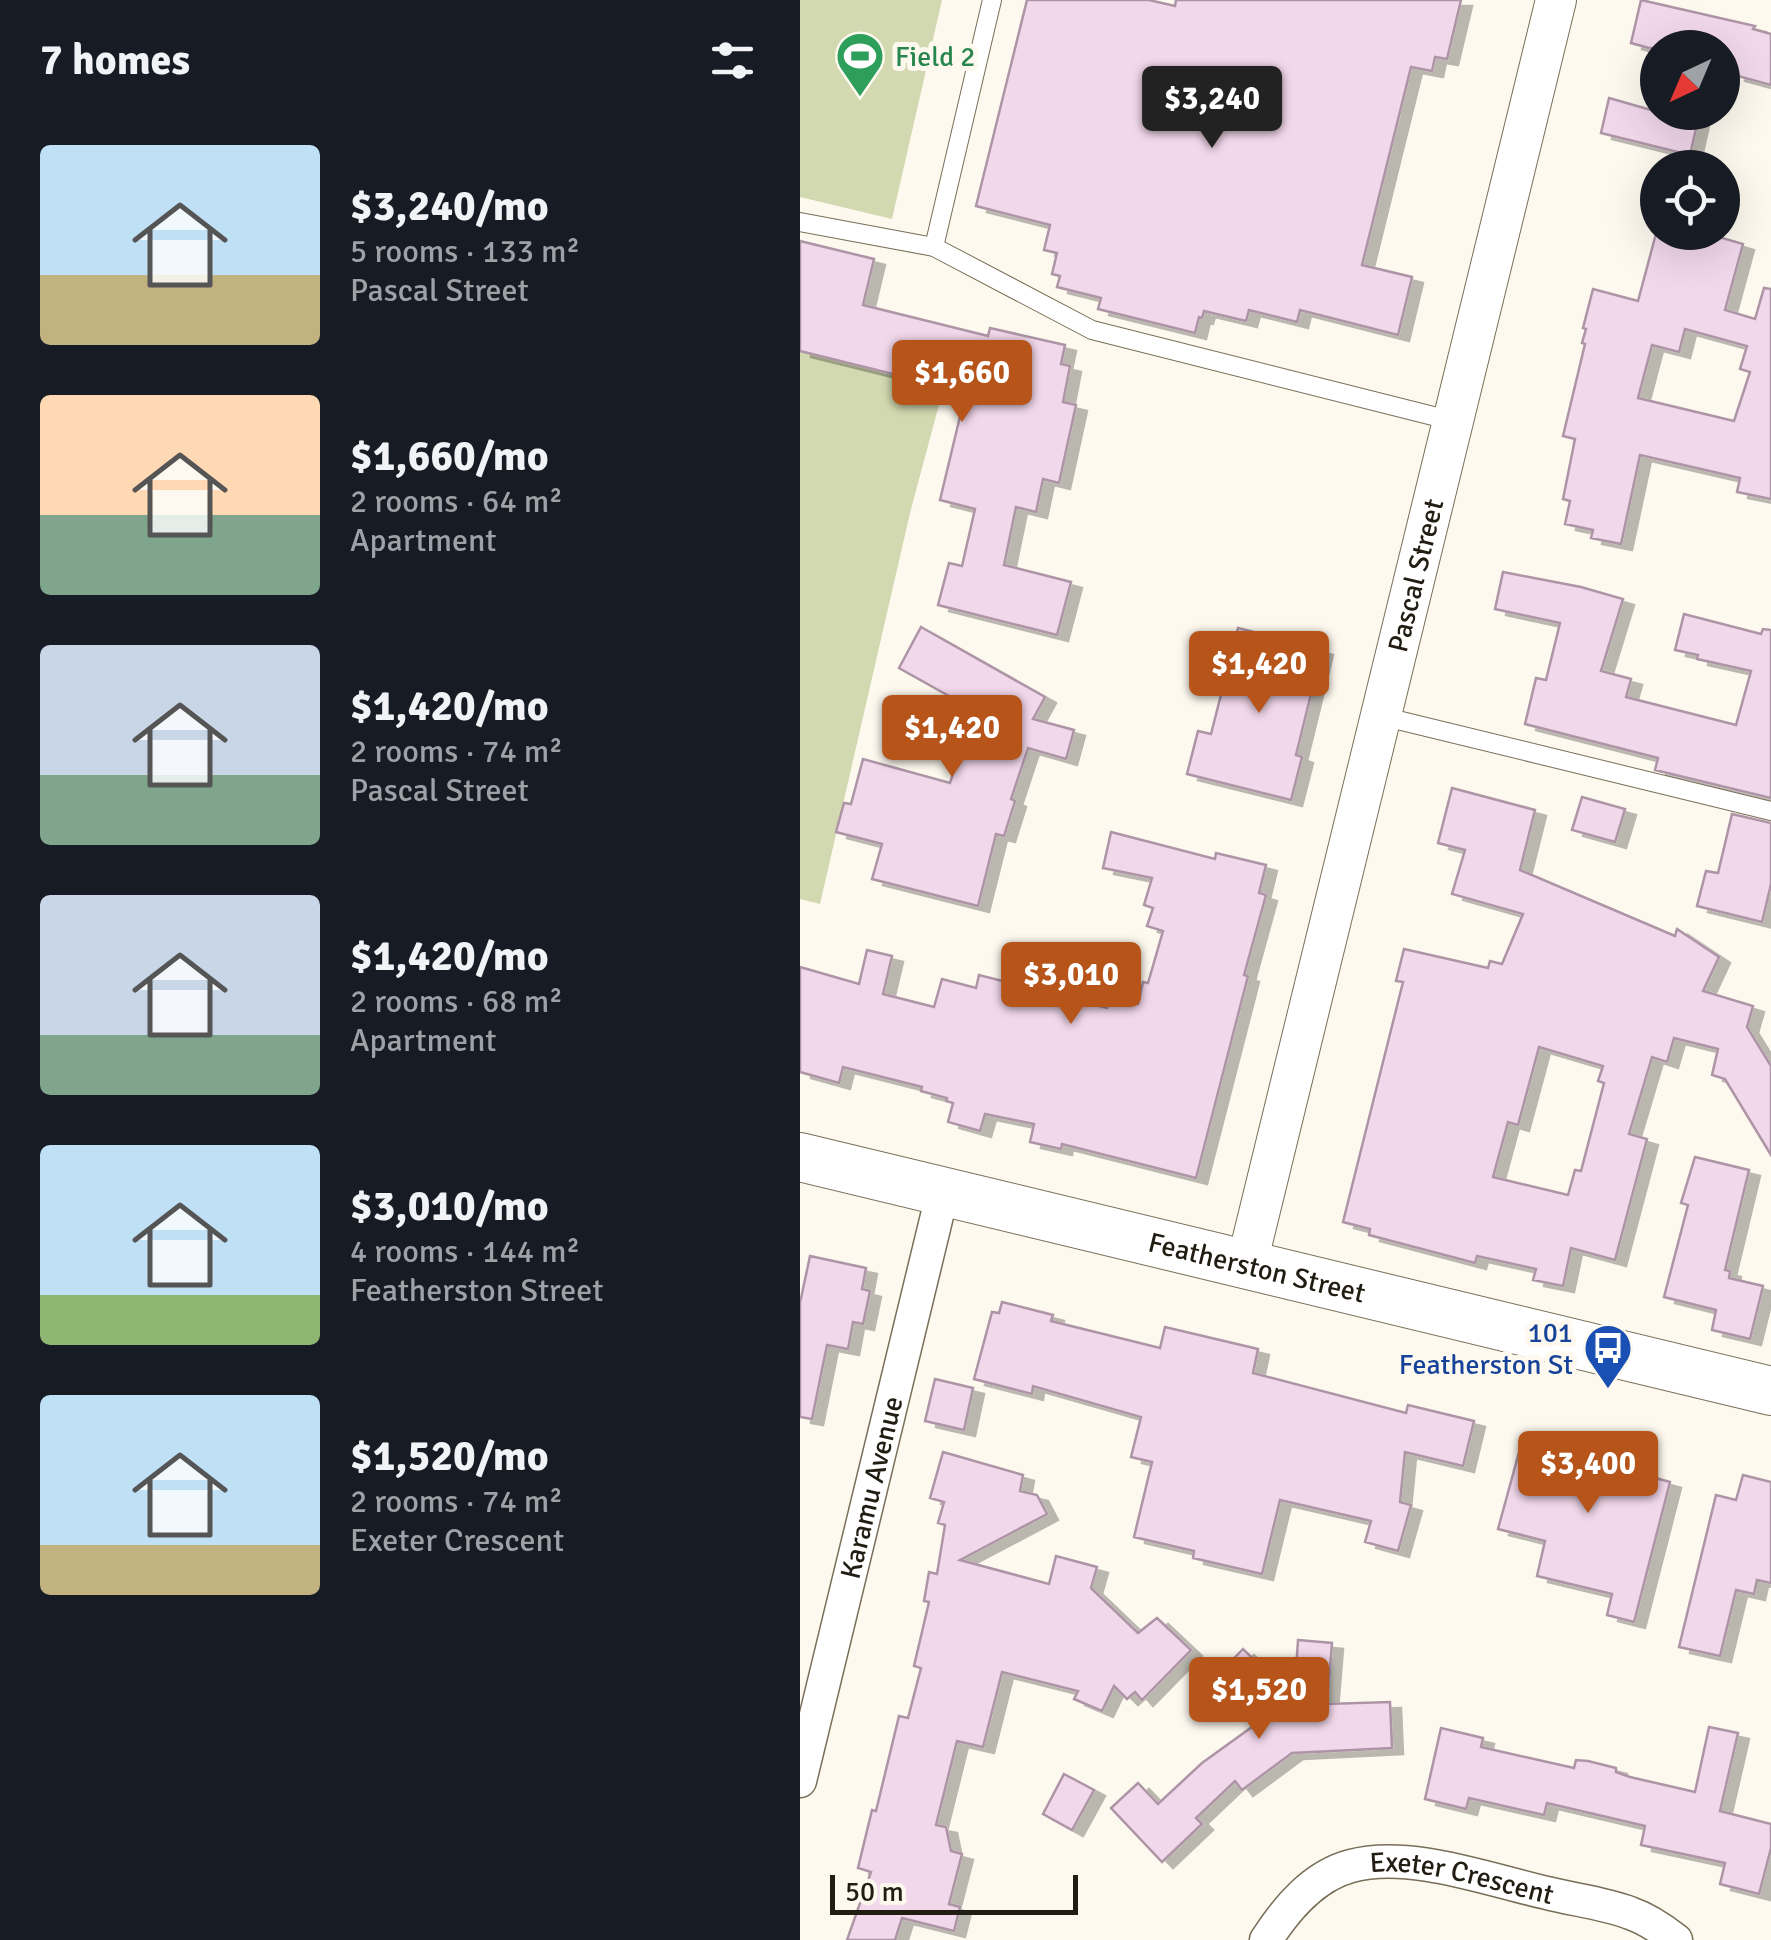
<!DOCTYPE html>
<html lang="en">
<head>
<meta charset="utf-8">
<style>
  :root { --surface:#171b24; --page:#20242c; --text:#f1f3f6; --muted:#9ea1a6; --accent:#b75419 }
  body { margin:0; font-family:Signika,sans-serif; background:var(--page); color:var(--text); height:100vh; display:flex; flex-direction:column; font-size:38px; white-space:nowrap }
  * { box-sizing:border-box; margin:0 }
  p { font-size:32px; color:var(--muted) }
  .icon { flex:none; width:55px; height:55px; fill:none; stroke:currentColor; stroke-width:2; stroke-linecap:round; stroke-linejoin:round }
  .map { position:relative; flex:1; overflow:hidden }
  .panel { display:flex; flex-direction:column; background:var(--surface); width:800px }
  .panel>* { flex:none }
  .needle { width:65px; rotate:224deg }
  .buttons { position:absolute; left:840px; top:30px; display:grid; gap:20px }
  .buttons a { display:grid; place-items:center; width:100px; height:100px; border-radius:50%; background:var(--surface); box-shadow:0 10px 40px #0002; font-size:50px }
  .scale { position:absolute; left:30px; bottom:25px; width:248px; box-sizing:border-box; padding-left:10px; border:5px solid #211d13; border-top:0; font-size:28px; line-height:35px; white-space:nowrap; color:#211d13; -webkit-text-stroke:8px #fef9ef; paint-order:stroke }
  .price { position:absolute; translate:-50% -85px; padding:0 22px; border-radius:10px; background:var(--accent); color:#fff; font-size:32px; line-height:65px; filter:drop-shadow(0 2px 5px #0008) }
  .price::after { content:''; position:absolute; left:50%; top:60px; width:30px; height:22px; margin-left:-15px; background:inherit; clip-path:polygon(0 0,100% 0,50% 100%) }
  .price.selected { background:#222; color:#fff }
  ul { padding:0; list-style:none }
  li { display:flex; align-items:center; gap:30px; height:250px; padding:0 40px }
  li span { display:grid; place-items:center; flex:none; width:280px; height:200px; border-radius:10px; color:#555 }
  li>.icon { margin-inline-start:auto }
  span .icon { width:120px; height:120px; fill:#fffc; stroke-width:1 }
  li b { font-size:42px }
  h2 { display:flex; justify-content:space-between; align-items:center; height:120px; padding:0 40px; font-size:42px }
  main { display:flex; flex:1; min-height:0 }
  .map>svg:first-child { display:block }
  .green { fill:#d2d8af }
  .building { fill:#f2d8eb; stroke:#ad95a6; stroke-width:2.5; fill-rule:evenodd; filter:url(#shadow) }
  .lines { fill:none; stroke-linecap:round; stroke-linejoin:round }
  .service-casing { stroke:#796e57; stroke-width:20 }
  .minor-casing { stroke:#796e57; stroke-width:35 }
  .tertiary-casing { stroke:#796e57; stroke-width:42 }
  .secondary-casing { stroke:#796e57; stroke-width:50 }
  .service { stroke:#fff; stroke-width:18 }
  .minor { stroke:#fff; stroke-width:32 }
  .tertiary { stroke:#fff; stroke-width:40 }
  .secondary { stroke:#fff; stroke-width:48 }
  .labels { text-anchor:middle; stroke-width:10; stroke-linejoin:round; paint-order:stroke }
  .leisure-label { font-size:28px; fill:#27864d; stroke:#fef9ef; text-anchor:start }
  .street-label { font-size:28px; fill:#211d13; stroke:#fef9ef }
  .transit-label { font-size:28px; fill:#164399; stroke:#fef9ef; text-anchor:end }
</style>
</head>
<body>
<main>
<section class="panel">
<h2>7 homes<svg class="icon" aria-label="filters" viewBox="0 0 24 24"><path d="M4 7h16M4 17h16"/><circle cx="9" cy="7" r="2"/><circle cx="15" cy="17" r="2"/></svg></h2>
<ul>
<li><span style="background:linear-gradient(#bfe0f5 65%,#c2b280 0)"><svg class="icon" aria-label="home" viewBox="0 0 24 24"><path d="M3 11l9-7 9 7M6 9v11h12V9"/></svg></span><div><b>$3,240/mo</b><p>5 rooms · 133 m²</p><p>Pascal Street</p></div></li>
<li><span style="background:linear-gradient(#ffd9b3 60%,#7fa58c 0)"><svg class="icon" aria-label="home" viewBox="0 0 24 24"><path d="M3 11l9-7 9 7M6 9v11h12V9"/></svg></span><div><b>$1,660/mo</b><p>2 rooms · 64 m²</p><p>Apartment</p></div></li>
<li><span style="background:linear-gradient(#c9d6e8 65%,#7fa58c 0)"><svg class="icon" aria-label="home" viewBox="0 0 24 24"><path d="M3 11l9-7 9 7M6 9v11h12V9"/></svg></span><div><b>$1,420/mo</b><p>2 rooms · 74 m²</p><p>Pascal Street</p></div></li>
<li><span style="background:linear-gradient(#c9d6e8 70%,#7fa58c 0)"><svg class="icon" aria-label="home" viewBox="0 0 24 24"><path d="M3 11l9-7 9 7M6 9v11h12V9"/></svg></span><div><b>$1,420/mo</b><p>2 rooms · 68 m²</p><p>Apartment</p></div></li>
<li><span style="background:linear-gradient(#bfe0f5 75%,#8fb573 0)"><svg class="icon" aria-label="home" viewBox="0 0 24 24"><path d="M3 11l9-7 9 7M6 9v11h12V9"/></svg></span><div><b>$3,010/mo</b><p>4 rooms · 144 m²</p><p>Featherston Street</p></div></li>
<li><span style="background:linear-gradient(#bfe0f5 75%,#c2b280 0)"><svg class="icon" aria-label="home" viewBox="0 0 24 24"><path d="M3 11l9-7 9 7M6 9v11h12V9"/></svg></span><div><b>$1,520/mo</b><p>2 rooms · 74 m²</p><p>Exeter Crescent</p></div></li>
</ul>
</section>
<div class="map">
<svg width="971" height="1940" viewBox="0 0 971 1940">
  <defs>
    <filter id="shadow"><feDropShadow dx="11" dy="6" stdDeviation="0" flood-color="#0004"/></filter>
  </defs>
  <rect width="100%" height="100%" fill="#fef9ef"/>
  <g class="green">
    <path d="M0,0H142L92,219L0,197Z"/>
    <path d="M0,351L144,386L110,513L20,904L0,899Z"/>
  </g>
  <g class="building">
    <path d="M227,0H349L375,6L376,0H661L647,59L635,57L632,71L611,67L562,265L612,277L598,335L500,310L497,322L449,310L446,321L404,311L402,318L399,317L395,333L298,309L301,298L257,287L260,276L252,274L257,253L244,250L250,225L176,206Z"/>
    <path d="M841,0L955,26L953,29L971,34V85L934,75L936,69L922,66V48H849L831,43Z"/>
    <path d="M809,98L858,112H890L889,118L898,120L890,155L801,133Z"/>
    <path d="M857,230L902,232L943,244L925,310L955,319L964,288L971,289V499L937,492L940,478L840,455L821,544L791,538L793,530L765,524L770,501L763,499L775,439L763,436L785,344L782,343L786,329L783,328L793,289L838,301ZM885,329L947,346L940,369L950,372L934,421L838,398L852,345L879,352Z"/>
    <path d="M0,241L74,259L63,305L188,336L190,328L265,345L261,364L270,366L263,402L276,405L259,483L243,479L236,512L216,507L204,565L271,582L257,635L138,605L149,563L162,566L175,509L140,500L169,379L105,363L101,376L0,351Z"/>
    <path d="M703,572L781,587L823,599L801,671L831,679L826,697L936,725L951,671L897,659L898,655L875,650L884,614L961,634L963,629L971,630V798L855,770L858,758L725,724L736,678L746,680L760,623L695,609Z"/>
    <path d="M121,627L245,697L233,719L274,730L266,759L228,748L211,799L215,801L204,836L196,834L178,906L72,879L82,844L36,832L44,803L51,804L63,759L150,783L174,710L99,668Z"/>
    <path d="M438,628L522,649L496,755L502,757L491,800L387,774L398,731L411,734Z"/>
    <path d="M652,788L735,810L720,870L875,936L877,929L919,957L903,991L953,1006L947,1027L971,1066V1155L925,1079L912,1075L918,1049L874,1038L867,1062L852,1057L829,1134L847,1139L815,1260L771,1248L763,1286L733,1280L736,1269L677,1256L675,1263L569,1235L570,1229L543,1222L603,982L596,981L604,949L688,968L690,961L702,964L723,914L652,894L665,850L638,843ZM739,1047L803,1066L798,1081L804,1083L781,1171L775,1170L768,1195L693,1177L708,1122L718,1125Z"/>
    <path d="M782,797L825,809L815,842L772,830Z"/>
    <path d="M932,814L971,823V884L962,922L897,906L906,871L918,873Z"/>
    <path d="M311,832L415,859L416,853L466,865L459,893L466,895L444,975L448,976L396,1178L262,1144L261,1149L230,1142L234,1124L185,1114L180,1131L148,1122L153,1103L146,1101L147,1098L121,1091L122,1087L43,1067L39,1083L0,1072V967L59,984L67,950L92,956L83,994L134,1007L142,979L176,988L179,975L307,1008L310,997L338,1004L343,982L348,983L363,931L347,926L353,908L344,905L352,878L303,868Z"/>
    <path d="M895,1157L949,1170L925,1270L930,1271L929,1278L963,1286L950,1339L912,1330L916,1310L864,1297L888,1205L881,1203Z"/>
    <path d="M10,1256L66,1268L62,1289L70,1291L63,1324L53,1322L48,1349L27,1345L12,1419L0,1417V1303Z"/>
    <path d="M202,1302L253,1315L251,1321L360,1348L365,1327L458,1349L453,1373L606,1413L608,1405L674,1421L663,1466L605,1452L600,1502L611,1505L598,1551L565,1542L571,1521L480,1500L462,1574L393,1558L394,1551L334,1537L352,1462L331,1457L341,1417L233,1386L232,1394L174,1379L192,1312L199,1313Z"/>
    <path d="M135,1379L173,1388L164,1430L125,1421Z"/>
    <path d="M724,1434L790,1451L793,1438L843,1450L837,1473L870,1482L834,1622L807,1615L812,1594L737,1576L745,1541L698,1529Z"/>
    <path d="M143,1452L223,1475L220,1491L237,1495L247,1514L160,1560L249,1584L256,1556L297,1567L291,1588L338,1633L357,1618L391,1650L342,1700L335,1692L327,1699L314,1686L302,1711L274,1699L278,1691L202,1672L183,1747L157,1741L136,1825L146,1827L151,1851L162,1854L149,1904L160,1907L154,1931L102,1918L95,1940H47L71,1872L58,1868L72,1810L76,1811L99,1716L108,1718L121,1668L114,1666L129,1602L124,1601L129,1572L137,1574L145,1525L138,1523L144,1502L130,1498Z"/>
    <path d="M943,1475L971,1482V1583L957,1580L954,1594L936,1590L920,1656L879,1647L916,1495L936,1500Z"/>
    <path d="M498,1640L532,1643L527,1704L590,1702L592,1748L492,1753L442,1790L435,1781L396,1818L402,1824L362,1862L311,1808L338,1783L358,1804L402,1763L456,1724L413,1680L443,1649L494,1698Z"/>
    <path d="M909,1727L938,1733L920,1811L971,1824V1848L959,1894L920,1884L925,1863L841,1845L845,1826L747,1803L744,1815L669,1798L666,1809L625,1799L641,1728L683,1738L681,1747L774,1768L776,1760L788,1761L816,1768V1772L830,1777L895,1792Z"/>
    <path d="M264,1774L294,1790L272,1830L243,1814Z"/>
  </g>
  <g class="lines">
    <g class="service-casing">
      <g id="service">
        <path d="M0,222L134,247L292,330L653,421"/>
        <path d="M134,247L192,0"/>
        <path d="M581,716L971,811"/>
      </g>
    </g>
    <g class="minor-casing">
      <g id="minor">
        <path id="s1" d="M0,1781L143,1191"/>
        <path id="s2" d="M466,1940C486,1909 513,1876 551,1866C609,1850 689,1880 747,1893C774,1900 804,1903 830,1913C847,1919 862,1929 876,1940"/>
      </g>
    </g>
    <g class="tertiary-casing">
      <g id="tertiary">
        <path id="s3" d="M446,1267L756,0"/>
      </g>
    </g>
    <g class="secondary-casing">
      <g id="secondary">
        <path id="s4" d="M0,1157L971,1391"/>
      </g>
    </g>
    <use href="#service" class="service"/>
    <use href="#minor" class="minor"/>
    <use href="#tertiary" class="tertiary"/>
    <use href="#secondary" class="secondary"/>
  </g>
  <defs>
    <g id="stadium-pin" transform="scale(2.5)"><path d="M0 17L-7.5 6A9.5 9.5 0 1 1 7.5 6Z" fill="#2e9e5b" stroke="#fef9ef"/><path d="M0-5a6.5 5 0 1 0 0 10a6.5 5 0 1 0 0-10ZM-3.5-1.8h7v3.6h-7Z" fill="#fff"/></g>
    <g id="bus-pin" transform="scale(2.5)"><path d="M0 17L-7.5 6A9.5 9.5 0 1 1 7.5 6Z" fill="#1a4fb4" stroke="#fef9ef"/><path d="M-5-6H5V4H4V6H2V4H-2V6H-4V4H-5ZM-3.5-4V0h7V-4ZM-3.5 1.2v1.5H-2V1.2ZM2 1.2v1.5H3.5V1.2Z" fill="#fff"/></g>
  </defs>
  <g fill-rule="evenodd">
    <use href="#stadium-pin" x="60" y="56"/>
    <use href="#bus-pin" x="808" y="1348"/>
  </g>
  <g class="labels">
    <g class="leisure-label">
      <text x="95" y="66">Field 2</text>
    </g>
    <g class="street-label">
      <text dy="10" stroke="none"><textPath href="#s3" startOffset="712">Pascal Street</textPath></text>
      <text dy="10" stroke="none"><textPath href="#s4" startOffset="470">Featherston Street</textPath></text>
      <text dy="10" stroke="none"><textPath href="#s1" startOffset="302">Karamu Avenue</textPath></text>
      <text dy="10" stroke="none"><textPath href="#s2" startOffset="228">Exeter Crescent</textPath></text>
    </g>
    <g class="transit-label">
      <text x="773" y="1342">101<tspan x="773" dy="32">Featherston St</tspan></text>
    </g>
  </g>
</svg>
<div class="buttons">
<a><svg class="needle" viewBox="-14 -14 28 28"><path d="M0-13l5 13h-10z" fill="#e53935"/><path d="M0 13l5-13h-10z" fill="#9ea1a6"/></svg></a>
<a><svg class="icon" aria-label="locate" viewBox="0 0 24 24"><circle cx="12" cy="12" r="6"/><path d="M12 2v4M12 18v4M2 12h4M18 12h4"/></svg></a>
</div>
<div class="scale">50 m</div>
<b class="price selected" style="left:412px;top:151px">$3,240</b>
<b class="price" style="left:162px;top:425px">$1,660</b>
<b class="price" style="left:459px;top:716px">$1,420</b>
<b class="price" style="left:152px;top:780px">$1,420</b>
<b class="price" style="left:271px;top:1027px">$3,010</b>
<b class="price" style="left:788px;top:1516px">$3,400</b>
<b class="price" style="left:459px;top:1742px">$1,520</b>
</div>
</main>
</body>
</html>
